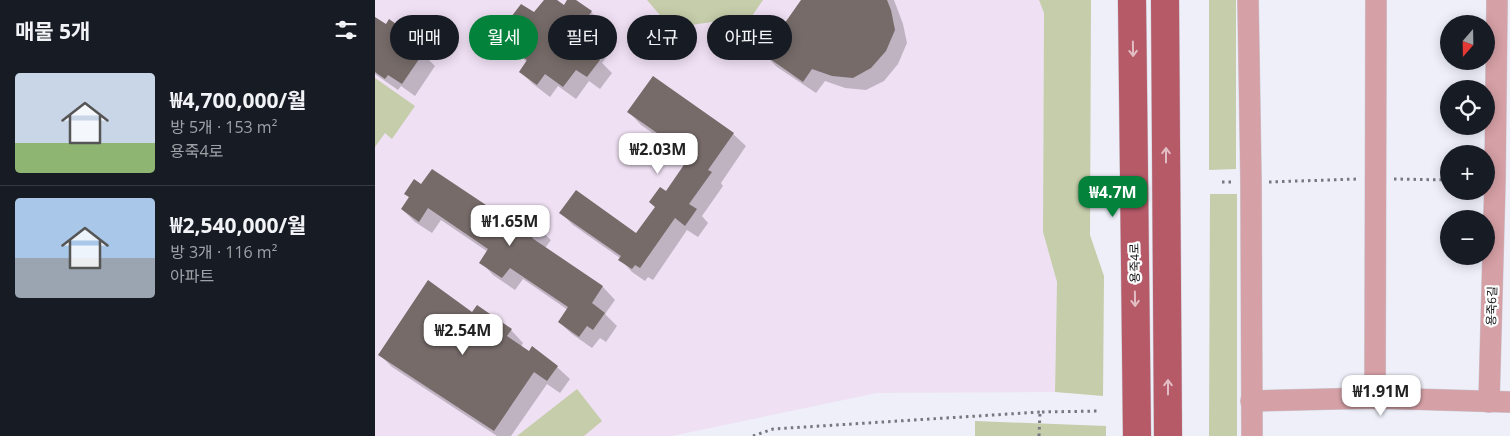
<!DOCTYPE html>
<html lang="ko">
<head>
<meta charset="utf-8">
<style>
  :root { --surface:#171b24; --page:#20242c; --text:#f1f3f6; --muted:#9ea1a6; --line:#363941; --accent:#03823b }
  body { margin:0; font-family:"Open Sans","Noto Sans KR",sans-serif; background:var(--page); color:var(--text); height:100vh; display:flex; flex-direction:column; font-size:19px; white-space:nowrap }
  * { box-sizing:border-box; margin:0 }
  p { font-size:16px; color:var(--muted) }
  .icon { flex:none; width:28px; height:28px; fill:none; stroke:currentColor; stroke-width:2; stroke-linecap:round; stroke-linejoin:round }
  .map { position:relative; flex:1; overflow:hidden }
  .panel { display:flex; flex-direction:column; background:var(--surface); width:375px }
  .panel>* { flex:none }
  .banner { position:absolute; left:15px; top:15px; width:475px; height:45px; display:flex; gap:10px }
  .needle { width:32px; rotate:200deg }
  .controls { position:absolute; left:1065px; top:15px; display:grid; gap:10px }
  .controls a { display:grid; place-items:center; width:55px; height:55px; border-radius:50%; background:var(--surface); box-shadow:0 2px 12px #0003; font-size:25px }
  .price { position:absolute; translate:-50% -42px; padding:0 11px; border-radius:10px; background:#fff; color:#222; font-size:16px; line-height:32px; filter:drop-shadow(0 1px 2px #0008) }
  .price::after { content:''; position:absolute; left:50%; top:30px; width:15px; height:11px; margin-left:-8px; background:inherit; clip-path:polygon(0 0,100% 0,50% 100%) }
  .price.on { background:var(--accent); color:#fff }
  ul { padding:0; list-style:none }
  li { display:flex; align-items:center; gap:15px; height:125px; padding:0 15px }
  li+li { border-top:1px solid var(--line) }
  li span { display:grid; place-items:center; flex:none; width:140px; height:100px; border-radius:5px; color:#555 }
  li>.icon { margin-inline-start:auto }
  span .icon { width:60px; height:60px; fill:#fffc; stroke-width:1 }
  li b { font-size:21px }
  h2 { display:flex; justify-content:space-between; align-items:center; height:60px; padding:0 15px; font-size:21px }
  .tag { padding:0 18px; border-radius:22px; background:var(--surface); box-shadow:0 2px 12px #0003; font-size:18px; line-height:45px }
  .tag.on { background:var(--accent); color:#fff }
  main { display:flex; flex:1; min-height:0 }
  .map>svg:first-child { display:block }
  .education { fill:#efe0f3 }
  .green { fill:#c5cdaa }
  .shadow { fill:#0003 }
  .building { fill:#766b69 }
  .lines { fill:none; stroke-linecap:round; stroke-linejoin:round }
  .minor-casing { stroke:#cbcbd4; stroke-width:22 }
  .major-casing { stroke:#cbcbd4; stroke-width:29 }
  .path { stroke:#77777e; stroke-width:3; stroke-dasharray:2.5 4; stroke-linecap:butt }
  .minor { stroke:#d5a0a6; stroke-width:21 }
  .major { stroke:#b65a68; stroke-width:28 }
  .oneway { stroke:#e2bdc3 }
  .labels { text-anchor:middle; stroke-width:4.5; stroke-linejoin:round; paint-order:stroke }
  .street-label { font-size:12px; fill:#111114; stroke:#fff }
</style>
</head>
<body>
<main>
<section class="panel">
<h2>매물 5개<svg class="icon" aria-label="filters" viewBox="0 0 24 24"><path d="M4 7h16M4 17h16"/><circle cx="9" cy="7" r="2"/><circle cx="15" cy="17" r="2"/></svg></h2>
<ul>
<li><span style="background:linear-gradient(#c9d6e8 70%,#8fb573 0)"><svg class="icon" aria-label="home" viewBox="0 0 24 24"><path d="M3 11l9-7 9 7M6 9v11h12V9"/></svg></span><div><b>₩4,700,000/월</b><p>방 5개 · 153 m²</p><p>용죽4로</p></div></li>
<li><span style="background:linear-gradient(#a9c7e8 60%,#9aa5b1 0)"><svg class="icon" aria-label="home" viewBox="0 0 24 24"><path d="M3 11l9-7 9 7M6 9v11h12V9"/></svg></span><div><b>₩2,540,000/월</b><p>방 3개 · 116 m²</p><p>아파트</p></div></li>
</ul>
</section>
<div class="map">
<svg width="1135" height="436" viewBox="0 0 1135 436">
  <rect width="100%" height="100%" fill="#eeeff9"/>
  <path class="education" d="M0,0H664L669,13L668,232L682,282L680,392L502,393L297,436H0Z"/>
  <g class="green">
    <path d="M272,0H388L377,16L296,28Z"/>
    <path d="M664,0H716L715,235L729,276L728,396L680,392L682,282L668,232L669,13Z"/>
    <path d="M834,0H861V169L834,170Z"/>
    <path d="M0,78L40,106L17,139L10,133L0,147Z"/>
    <path d="M835,194H862V436H834Z"/>
    <path d="M202,389L227,421L209,436H142Z"/>
    <path d="M600,421L731,426V436H600Z"/>
  </g>
  <g class="shadow">
    <path d="M170,0H180L189,7L194,0H199L216,12L229,25L223,32L239,47L227,63L237,73L225,89L214,81L201,99L183,86L175,97L158,84L145,71L152,62L135,47L146,32L135,21L159,14Z"/>
    <path d="M428,0H519L528,24L532,43L523,64L509,81L491,90L470,88L450,81L441,93L402,67L389,54Z"/>
    <path d="M0,18L11,26L37,37L50,49L47,53L60,66L40,96L26,86L23,90L0,74Z"/>
    <path d="M278,78L358,134L371,146L346,183L348,186L327,216L333,223L323,237L312,230L278,280L273,277L270,281L257,272L245,259V258L198,225L186,213L262,235L315,159L266,125L254,112Z"/>
    <path d="M47,185L129,219L163,228L176,240L170,248L228,287L240,300L230,314L242,326L231,342L225,338L217,348L197,334L184,322L193,310L148,279L140,290L118,275L106,262L113,252L66,220L57,233L40,222L27,209L35,198L31,194Z"/>
    <path d="M98,313L136,330L148,343L146,347L182,367L195,379L185,393L172,384L136,436H122L17,367L4,354Z"/>
  </g>
  <g class="building">
    <path d="M169,0H182L189,5L192,0H201L217,11L210,21L228,34L214,51L225,60L212,77L201,70L188,87L170,74L162,85L144,72L152,60L133,47L146,30L133,21L146,4L159,12Z"/>
    <path d="M426,0H512L516,10L520,30L511,51L496,68L478,78L457,76L437,69L428,82L388,54Z"/>
    <path d="M0,17L11,24L14,19L38,36L34,42L49,52L27,84L13,75L10,79L0,72Z"/>
    <path d="M278,76L359,133L333,170L337,172L314,204L322,209L310,226L300,218L265,268L260,265L257,269L243,260L246,256L184,213L201,190L261,233L280,207L274,202L285,187L291,191L315,156L252,112Z"/>
    <path d="M57,169L129,217L136,207L164,227L157,238L228,286L217,303L230,313L218,330L212,326L204,337L183,322L193,307L135,268L127,278L104,263L113,249L53,208L44,222L26,209L34,197L29,194L39,179L46,184Z"/>
    <path d="M53,280L97,312L102,305L137,329L132,336L154,351L157,346L183,366L172,381L159,372L119,431L3,355Z"/>
  </g>
  <g class="lines">
    <g class="minor-casing">
      <g id="minor">
        <path d="M873,0L876,182L877,436"/>
        <path d="M1000,398L1001,0"/>
        <path d="M876,401L1000,398L1135,402"/>
        <path d="M1114,402L1120,181L1122,0"/>
      </g>
    </g>
    <g class="major-casing">
      <g id="major">
        <path d="M757,0L762,436"/>
        <path d="M790,0L793,436"/>
      </g>
    </g>
    <g class="path">
      <path d="M1019,179L1074,180"/>
      <path d="M847,182H858"/>
      <path d="M894,182L983,179"/>
      <path d="M378,436L398,429L665,412"/>
      <path d="M664,436L665,412L725,411"/>
    </g>
    <use href="#minor" class="minor"/>
    <use href="#major" class="major"/>
  </g>
  <defs><path id="oneway-shaft" d="M-6 0H5M1.5-3L5.5 0L1.5 3" fill="none" stroke-width="1.6" stroke-linecap="round" stroke-linejoin="round" transform="scale(1.25)"/></defs>
  <g class="oneway">
    <use href="#oneway-shaft" transform="translate(758 49) rotate(89)"/>
    <use href="#oneway-shaft" transform="translate(791 155) rotate(-90)"/>
    <use href="#oneway-shaft" transform="translate(760 299) rotate(89)"/>
    <use href="#oneway-shaft" transform="translate(793 387) rotate(-90)"/>
  </g>
  <g class="labels">
    <g class="street-label">
      <text transform="translate(760 263) rotate(-91)" y="4">용죽4로</text>
      <text transform="translate(1117 306) rotate(-88)" y="4">용죽6길</text>
    </g>
  </g>
</svg>
<div class="controls">
<a><svg class="needle" viewBox="-14 -14 28 28"><path d="M0-13l5 13h-10z" fill="#e53935"/><path d="M0 13l5-13h-10z" fill="#9ea1a6"/></svg></a>
<a><svg class="icon" aria-label="locate" viewBox="0 0 24 24"><circle cx="12" cy="12" r="6"/><path d="M12 2v4M12 18v4M2 12h4M18 12h4"/></svg></a>
<a>+</a>
<a>−</a>
</div>
<b class="price" style="left:283px;top:175px">₩2.03M</b>
<b class="price on" style="left:738px;top:218px">₩4.7M</b>
<b class="price" style="left:135px;top:247px">₩1.65M</b>
<b class="price" style="left:88px;top:356px">₩2.54M</b>
<b class="price" style="left:1006px;top:417px">₩1.91M</b>
<div class="banner">
<a class="tag">매매</a>
<a class="tag on">월세</a>
<a class="tag">필터</a>
<a class="tag">신규</a>
<a class="tag">아파트</a>
</div>
</div>
</main>
</body>
</html>
